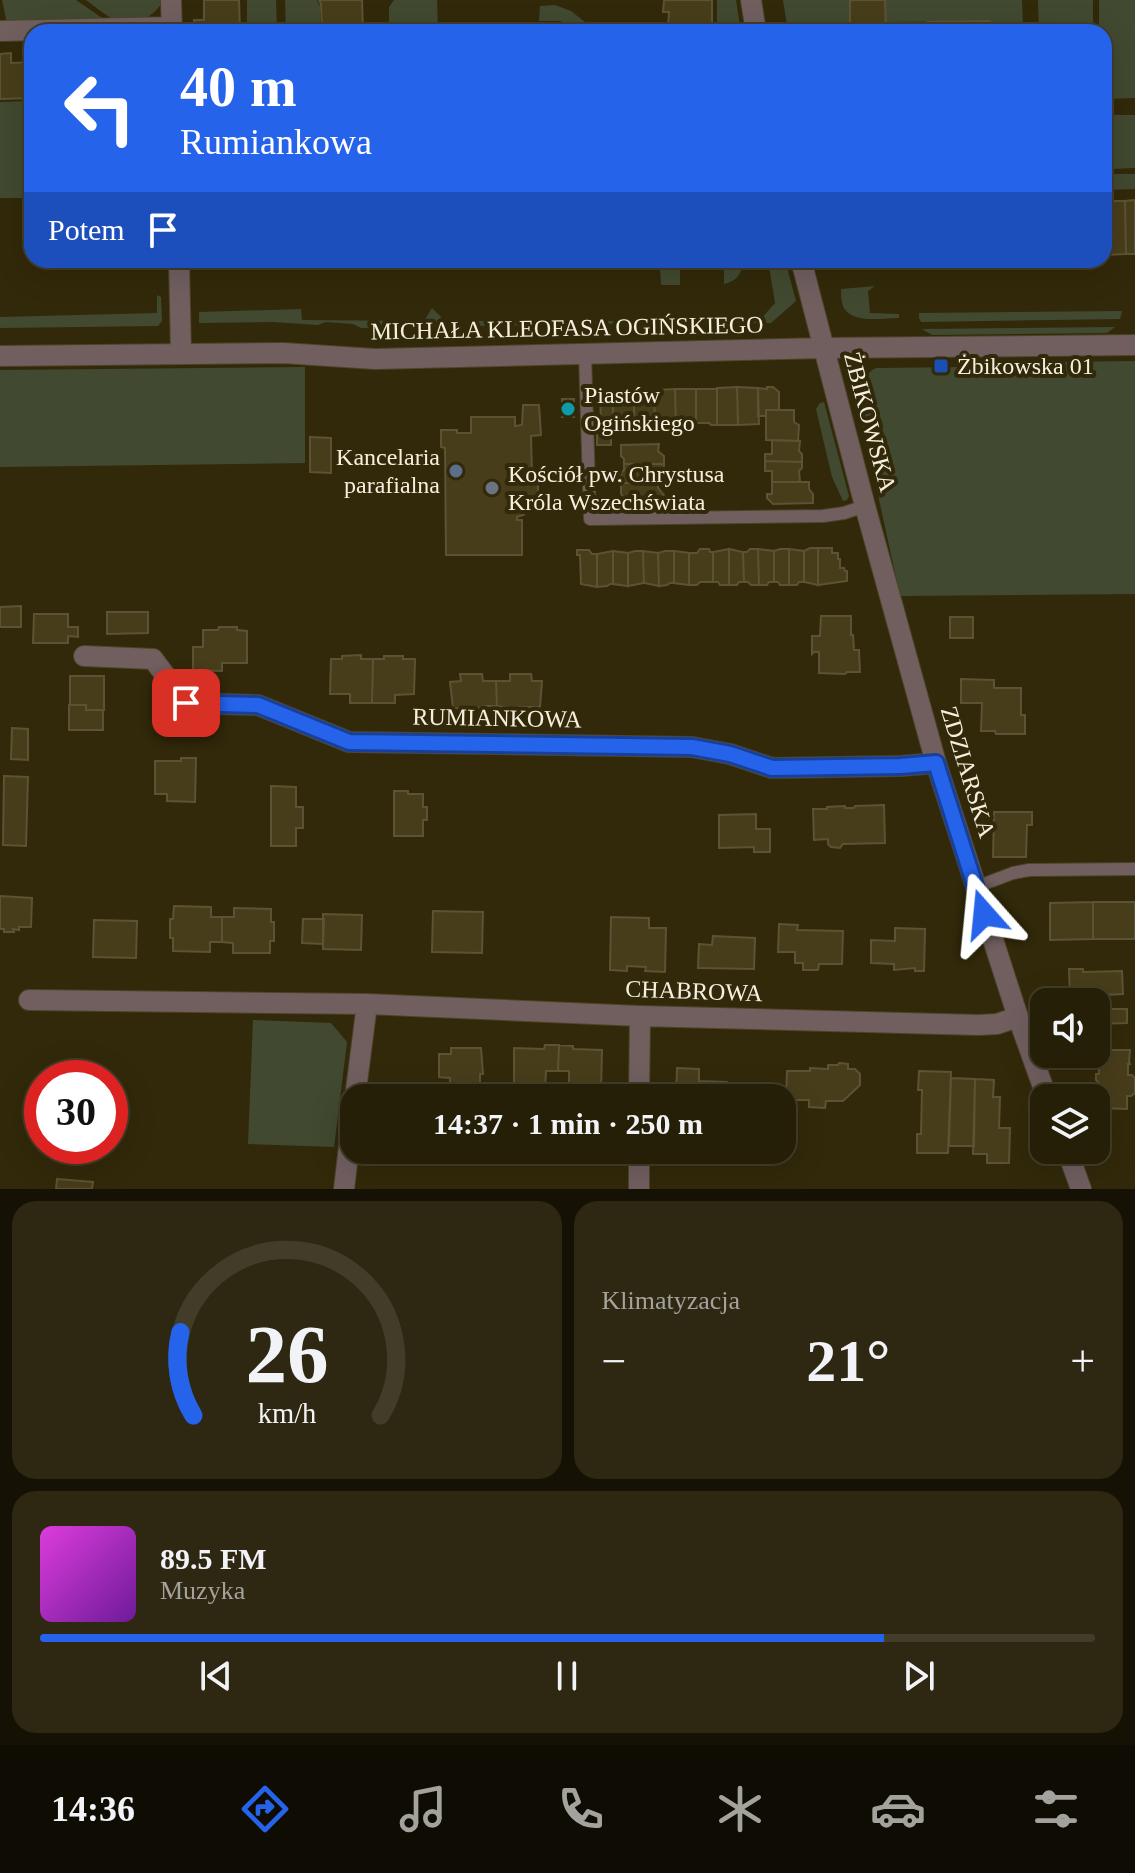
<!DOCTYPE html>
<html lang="pl">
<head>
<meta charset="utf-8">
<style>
	body { margin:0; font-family:"Times New Roman",serif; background:#2e2712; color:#f1f3f6; height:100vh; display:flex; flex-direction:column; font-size:30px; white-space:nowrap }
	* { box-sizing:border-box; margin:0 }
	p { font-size:26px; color:#a4a29c }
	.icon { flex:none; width:44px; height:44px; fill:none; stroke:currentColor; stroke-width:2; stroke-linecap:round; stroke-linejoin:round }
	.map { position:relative; height:1189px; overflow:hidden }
	.drawer { display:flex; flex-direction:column; gap:12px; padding:12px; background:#151104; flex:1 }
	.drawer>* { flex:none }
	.hud { position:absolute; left:24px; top:24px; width:1088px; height:244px; border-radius:24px; box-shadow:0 8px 32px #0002,0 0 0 2px #423d29; background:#2563eb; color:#fff; overflow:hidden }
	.tools { position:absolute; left:1030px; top:988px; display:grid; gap:16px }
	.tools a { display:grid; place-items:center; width:80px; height:80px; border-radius:16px; background:#261f08; box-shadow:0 8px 32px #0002,0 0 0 2px #423d29; font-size:40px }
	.speed { position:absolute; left:24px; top:1060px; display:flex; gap:16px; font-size:40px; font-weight:700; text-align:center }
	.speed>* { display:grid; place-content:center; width:104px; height:104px; border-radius:50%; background:#261f08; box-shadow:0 8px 32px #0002,0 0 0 2px #423d29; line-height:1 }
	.speed .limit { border:12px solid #d22; background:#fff; color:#111 }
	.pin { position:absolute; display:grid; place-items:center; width:68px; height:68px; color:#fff; margin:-34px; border-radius:16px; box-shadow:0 4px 12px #0006 }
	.me { position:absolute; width:88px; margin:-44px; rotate:342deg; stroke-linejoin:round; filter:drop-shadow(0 0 6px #0008) }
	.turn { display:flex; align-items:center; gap:28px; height:168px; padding:0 24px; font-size:36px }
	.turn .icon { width:104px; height:104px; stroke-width:2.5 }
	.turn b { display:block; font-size:56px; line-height:68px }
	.then { display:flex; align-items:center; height:76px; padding:0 24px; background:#0003; gap:16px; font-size:30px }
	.big { font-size:60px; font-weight:700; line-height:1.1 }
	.drawer .card { flex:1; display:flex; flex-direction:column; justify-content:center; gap:12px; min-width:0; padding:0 28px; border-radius:24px; background:#2e2712 }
	.drawer .dial { align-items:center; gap:0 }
	.dial svg { height:208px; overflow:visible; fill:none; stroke:#423d29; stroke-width:7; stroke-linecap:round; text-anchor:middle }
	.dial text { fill:#f1f3f6; stroke:none }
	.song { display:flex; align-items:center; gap:24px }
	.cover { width:96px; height:96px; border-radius:12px; background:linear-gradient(135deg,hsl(300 70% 55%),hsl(280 70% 35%)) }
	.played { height:8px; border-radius:4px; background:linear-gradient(90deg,#2563eb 80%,#423d29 80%) }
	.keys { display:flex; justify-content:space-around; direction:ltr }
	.heat { display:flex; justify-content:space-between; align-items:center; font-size:44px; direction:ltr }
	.drawer .tiles { flex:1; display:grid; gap:12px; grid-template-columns:1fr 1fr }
	.card:last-child { grid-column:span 2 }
	.trip { position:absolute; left:340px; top:1084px; width:456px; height:80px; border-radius:24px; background:#261f08; box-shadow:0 8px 32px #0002,0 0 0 2px #423d29; font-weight:700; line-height:80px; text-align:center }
	.tabs { display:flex; height:128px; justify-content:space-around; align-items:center; background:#0f0c03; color:#a4a29c }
	.tabs .icon { width:56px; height:56px }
	.tabs .active { color:#2563eb }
	.tabs b { font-size:36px; color:#f1f3f6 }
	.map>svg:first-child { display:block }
</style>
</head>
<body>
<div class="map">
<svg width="1135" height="1189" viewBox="0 0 1135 1189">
	<rect width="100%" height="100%" fill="#32290a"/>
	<path fill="#414a30" d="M2,0H76L108,22L7,24Z
		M86,0H164C154,16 140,26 120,21C111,20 94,6 86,0Z
		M247,0H276L277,32H247Z
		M285,0H317L320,6V32H286Z
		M394,0H437L438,32H389V7Z
		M717,0H736L741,32H700V27L717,26Z
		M783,0H849L850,32H818L817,27L804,28V32H788Z
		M886,0H1022L1023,24H990V21L886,22Z
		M1038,0H1093V32H1039Z
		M1099,0H1135V98L1104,99V32H1099Z
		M555,5L571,11L585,22V32H568V25H562L561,21H539L540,6Z
		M32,101V198H0V102Z
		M1104,105H1107L1108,174H1135V189L1104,190Z
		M1111,115H1135V168L1112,169Z
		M724,260H742C743,273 738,281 724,284V266L680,267V285H661L660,267L474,270V265L724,262Z
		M768,260H785L796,301L771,323H655L474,326V321H759L775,303Z
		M875,286L868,291L870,313L899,314V318C884,318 853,324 844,308C841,303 841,295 841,289Z
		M157,295L161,297L162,321L158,326L0,328V317L157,313Z
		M432,308L441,317L442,327L361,328L353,324L326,322L318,325L273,322L199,323V312L301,309L302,320L424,321Z
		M1122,311L1120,319L921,322L919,318V313Z
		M1115,327L1107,333L932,335L922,329Z
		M1135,361V594L900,596L855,389L872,370L876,368L968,367V363Z
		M305,367V463L0,467V370Z
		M824,402L849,496L847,500L843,501L832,477L816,409L820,403Z
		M253,1020L331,1023L347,1042L334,1147L248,1144Z"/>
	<path fill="#483d1a" stroke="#5c5334" stroke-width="2" d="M204,0H239L240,32H195L194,20H204Z
		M319,0H362L363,32H322L321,4Z
		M664,0H712V26H695V32H652L653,26L668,25L669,12H663Z
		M850,0H885L886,32H850Z
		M990,21V32H929L928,22Z
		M531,26H568V32H520H532Z
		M472,27H508V32H472Z
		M11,53V63L32,62V98L0,99V54Z
		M1135,200V254H1126L1125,201Z
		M1104,201H1125L1126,254L1104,255Z
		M737,387L738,425H717V388Z
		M737,387L758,388L759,424L738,425Z
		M767,387H773L779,392V410H766V416H758V388L767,389Z
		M675,389L676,426L655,424L654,390Z
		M675,389H696V423L676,426Z
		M696,389H717V425H711L709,423H696Z
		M634,390V428H630L626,425H613V391Z
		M634,390H654L655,424L634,428Z
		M600,391H613V425H611V445H597V429H601Z
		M562,399H574V417H562Z
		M523,405H539L541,435L531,436L532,476H538V499H533L530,509L523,515L517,517V520H522V555H446L445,448L441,447V430H457V433H471V417H515V426L522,425Z
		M766,410H794V422L799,425L798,441L766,440Z
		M310,437L331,438V473L310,472Z
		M772,440L800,441L799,451L802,454V462L765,461V454H772Z
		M659,444L658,451L664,456V464H624V459L621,456V445Z
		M765,461L802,462V468L799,471L800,482H772V471H765Z
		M624,464H664V473L658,479V483H621V473L624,470Z
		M772,482H809V489L813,494V503L773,504L767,498V494H772Z
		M621,483H658V488L664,495V503H625V499L621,494Z
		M810,548H818V585L804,582V551Z
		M818,548H832V553H838V559H840V568H844L845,571H847V581L818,585Z
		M700,549H709L710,552H713V582H700L697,585H689V553H697Z
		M729,549L743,552L744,582H739L737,585H729Z
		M729,549V585H720L718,582H713V552Z
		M750,549H758L759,585H751L748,582H744L743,552H747Z
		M758,549L774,551V582H769L767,585H759Z
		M780,549H789V585H780L778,582H774V551Z
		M789,549L804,551V582H799L797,585H789Z
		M577,550H589L592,554H597V587L581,584L580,555H577Z
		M613,551L628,553V586L613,584Z
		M613,551V584H610L607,586L597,587V554Z
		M635,551H643L644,583L628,586V553Z
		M643,551L658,553L659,586L644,583Z
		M665,551H674V583H670L667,585L659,586L658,553Z
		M674,551L689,553V585L674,583Z
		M21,606V627H0V607Z
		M107,612H148V633L107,634Z
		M34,614H68V627H78V637L68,636V643H33Z
		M821,616H851V635H853L854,650H859L860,672H847L845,674L819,673V652H814L812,654V636H820Z
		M950,617H973V638H950Z
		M219,627H237V630L247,631V663H222V671L193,670V647H203V630H218Z
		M361,655V659H373L372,703H350V694H330L331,659H342V656Z
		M384,656H403V659H415L414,694L395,695V703H372L373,659H384Z
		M460,674H482L483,681H496L497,706H485L475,709L453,708L450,682L461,681Z
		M510,674H531L532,681H542L540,707H520L519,709L497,706L496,681H510Z
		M70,676H104V710H86V705H70Z
		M961,679L994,680V688H1021V715H1025V734H996L995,731H981L982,703H961Z
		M69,705H86V710H103V730H69Z
		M12,728L28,729V760L11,759Z
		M181,758H196L195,802L167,801V794H155V761H181Z
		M4,776L28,777L26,846L3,845Z
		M271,786L296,787V807H303V828H296V846H271Z
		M394,791H408V794H423V807H427V820H423V836H394Z
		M884,805L885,843L843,844L840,848L831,847L828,844V839L814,840L813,809H827V807L845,806V808H854L855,806Z
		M994,812H1032V825H1027L1026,857H993Z
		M756,814V829H770V852H754V847L719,848V815Z
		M0,896L32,898L31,927H19V930L13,929L14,932H4V929H0Z
		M1093,902H1135V939H1093Z
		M1093,902V939L1050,940V903Z
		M174,906L211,907V917H222V942H210V952L173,951V938H170V919H173Z
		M234,908L271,909V922H274V941H270V953H233V943L222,942V917H234Z
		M433,911L483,912L482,953L432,952Z
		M323,914L362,915L361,950L323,949Z
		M611,917L649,918V928H666L665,972L645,971L646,967L627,966V971L610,970Z
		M303,919H324L323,944L302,943Z
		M94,920L137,921L136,958L93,957Z
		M779,924L798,925L797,930L843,931L842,964H819L818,970H803V963H795V952H778Z
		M895,928L925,929L924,971H915V968L894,970V964L871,963V940L895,941Z
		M713,936L755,938L754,969L698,968L699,944L712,945Z
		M1069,969H1083V972L1122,971L1123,994L1070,997Z
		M1109,995V1009H1127V1023L1096,1024V1002H1090V996Z
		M545,1045H559L558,1071H546L545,1088L514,1087V1048L544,1049Z
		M559,1045L573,1046V1049L602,1050L601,1091L569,1090V1071H558Z
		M451,1048H481L483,1074H480V1085H477L474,1089H468L464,1085H450V1078L439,1077V1054H451Z
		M1098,1050H1130L1129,1062L1130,1064H1128V1075H1132L1135,1078V1093L1131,1096H1127V1109L1098,1108V1096L1095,1095V1089L1099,1087V1083L1096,1080V1074H1099Z
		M839,1063L848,1064V1069H855L860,1074V1085L843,1101H826L825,1108L809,1107V1100H786L787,1071H810V1068L828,1069V1065H838Z
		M677,1068L699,1069V1081L727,1082L726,1098H676Z
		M919,1071L951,1072L948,1153H917V1134H921L922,1090H918Z
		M951,1078L975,1079L974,1146H949Z
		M975,1079L994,1080L993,1097H1000L999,1128H1010L1009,1163H987V1154H973Z
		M57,1179L93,1182L92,1189H56Z"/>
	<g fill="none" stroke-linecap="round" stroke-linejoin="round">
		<g stroke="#4d4528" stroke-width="14">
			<path id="lane" d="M585,354L590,519L823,516L844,513L865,506
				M976,887L1013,873L1029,870L1135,869"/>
		</g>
		<g stroke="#4d4528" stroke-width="22">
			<path id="street" d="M171,0L172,32
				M751,0L756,32
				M0,31L172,27
				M179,260L181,354
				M801,260L865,506L936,763L1018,1017L1047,1098
				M0,356L283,353L375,359L824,348L1135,345
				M84,656L153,659L186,703L258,705L349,742L692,747L730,754L772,768L901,766L936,763
				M29,1000L367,1004L640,1016L979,1025L997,1024L1018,1017
				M355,1098L367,1004
				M639,1098L640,1016
				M1067,1150L1081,1189
				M344,1189L354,1104
				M639,1189V1150"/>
		</g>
		<use href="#lane" stroke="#715f60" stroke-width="12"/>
		<use href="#street" stroke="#715f60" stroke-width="20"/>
	</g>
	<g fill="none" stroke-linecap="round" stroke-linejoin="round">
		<g stroke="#184099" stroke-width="20">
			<path id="route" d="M186,703L258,705L349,742L692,747L730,754L772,768L901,766L936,763L984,914"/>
		</g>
		<use href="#route" stroke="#2563eb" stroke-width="14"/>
	</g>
	<rect fill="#1a4fb4" stroke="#32290a" stroke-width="3" x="933" y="358" width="16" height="16" rx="4"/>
	<circle fill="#0f9aa8" stroke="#32290a" stroke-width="3" cx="568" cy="409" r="8"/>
	<circle fill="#5c6f8a" stroke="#32290a" stroke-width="3" cx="456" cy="471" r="8"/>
	<circle fill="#6b7280" stroke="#32290a" stroke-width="3" cx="492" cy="488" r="8"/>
	<g text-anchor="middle" stroke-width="8" stroke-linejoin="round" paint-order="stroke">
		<g font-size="24" fill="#f5efdd" stroke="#32290a">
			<text transform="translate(567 328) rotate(-1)" y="8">MICHAŁA KLEOFASA OGIŃSKIEGO</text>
			<text transform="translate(870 422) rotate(75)" y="8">ŻBIKOWSKA</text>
			<text transform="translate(497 718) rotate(1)" y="8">RUMIANKOWA</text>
			<text transform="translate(968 772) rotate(73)" y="8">ZDZIARSKA</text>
			<text transform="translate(694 991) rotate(2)" y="8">CHABROWA</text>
		</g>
		<g font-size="24" fill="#f5efdd" stroke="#32290a" text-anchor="start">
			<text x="957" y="374">Żbikowska 01</text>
			<text x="584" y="403">Piastów<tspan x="584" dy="28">Ogińskiego</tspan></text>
			<text x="440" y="465" text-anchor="end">Kancelaria<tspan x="440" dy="28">parafialna</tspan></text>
			<text x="508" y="482">Kościół pw. Chrystusa<tspan x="508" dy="28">Króla Wszechświata</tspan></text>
		</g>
	</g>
</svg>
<div class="tools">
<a><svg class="icon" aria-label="sound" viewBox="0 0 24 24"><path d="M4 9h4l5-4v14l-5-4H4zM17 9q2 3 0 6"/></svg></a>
<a><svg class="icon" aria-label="layers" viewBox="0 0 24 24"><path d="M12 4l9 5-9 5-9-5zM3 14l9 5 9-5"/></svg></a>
</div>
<div class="speed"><div class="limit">30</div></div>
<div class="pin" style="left:186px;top:703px;background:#d93025"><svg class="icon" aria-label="arrive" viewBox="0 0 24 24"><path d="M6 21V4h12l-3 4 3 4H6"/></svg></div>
<svg class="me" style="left:984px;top:914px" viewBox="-20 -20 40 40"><path d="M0-17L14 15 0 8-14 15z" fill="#2563eb" stroke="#fff" stroke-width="4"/></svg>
<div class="trip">14:37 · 1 min · 250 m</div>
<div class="hud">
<div class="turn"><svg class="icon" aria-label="left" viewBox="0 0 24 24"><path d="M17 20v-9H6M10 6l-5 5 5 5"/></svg><div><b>40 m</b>Rumiankowa</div></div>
<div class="then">Potem<svg class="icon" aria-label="arrive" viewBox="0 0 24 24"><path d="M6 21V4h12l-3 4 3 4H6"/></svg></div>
</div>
</div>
<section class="drawer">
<div class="tiles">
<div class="card dial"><svg viewBox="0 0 100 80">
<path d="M14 69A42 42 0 1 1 86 69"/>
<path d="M14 69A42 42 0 0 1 9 37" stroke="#2563eb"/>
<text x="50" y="56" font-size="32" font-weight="700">26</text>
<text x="50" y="72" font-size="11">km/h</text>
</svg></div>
<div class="card"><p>Klimatyzacja</p>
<div class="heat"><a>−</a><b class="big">21°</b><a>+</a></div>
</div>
<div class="card">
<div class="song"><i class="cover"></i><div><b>89.5 FM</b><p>Muzyka</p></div></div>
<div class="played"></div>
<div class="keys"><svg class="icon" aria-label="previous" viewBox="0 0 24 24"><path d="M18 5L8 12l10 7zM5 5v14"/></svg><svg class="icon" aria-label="pause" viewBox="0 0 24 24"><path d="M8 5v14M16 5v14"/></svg><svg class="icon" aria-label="next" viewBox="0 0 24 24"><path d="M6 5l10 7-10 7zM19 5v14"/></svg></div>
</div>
</div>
</section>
<nav class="tabs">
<b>14:36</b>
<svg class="icon active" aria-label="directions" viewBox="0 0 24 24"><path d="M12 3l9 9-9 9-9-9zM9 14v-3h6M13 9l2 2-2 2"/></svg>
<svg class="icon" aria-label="music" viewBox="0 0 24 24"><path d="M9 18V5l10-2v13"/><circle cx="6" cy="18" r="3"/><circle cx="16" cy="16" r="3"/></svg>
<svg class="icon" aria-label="phone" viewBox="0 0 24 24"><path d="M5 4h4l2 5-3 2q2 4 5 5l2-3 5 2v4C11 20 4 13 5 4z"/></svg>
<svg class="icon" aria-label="climate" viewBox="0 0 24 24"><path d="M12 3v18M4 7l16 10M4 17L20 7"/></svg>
<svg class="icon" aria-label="car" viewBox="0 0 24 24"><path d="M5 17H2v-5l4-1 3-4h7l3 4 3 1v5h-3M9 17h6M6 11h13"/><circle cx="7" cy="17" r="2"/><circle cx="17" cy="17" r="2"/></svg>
<svg class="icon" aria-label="filters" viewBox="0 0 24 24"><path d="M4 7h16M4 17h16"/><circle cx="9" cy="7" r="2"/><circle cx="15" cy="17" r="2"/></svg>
</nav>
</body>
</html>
